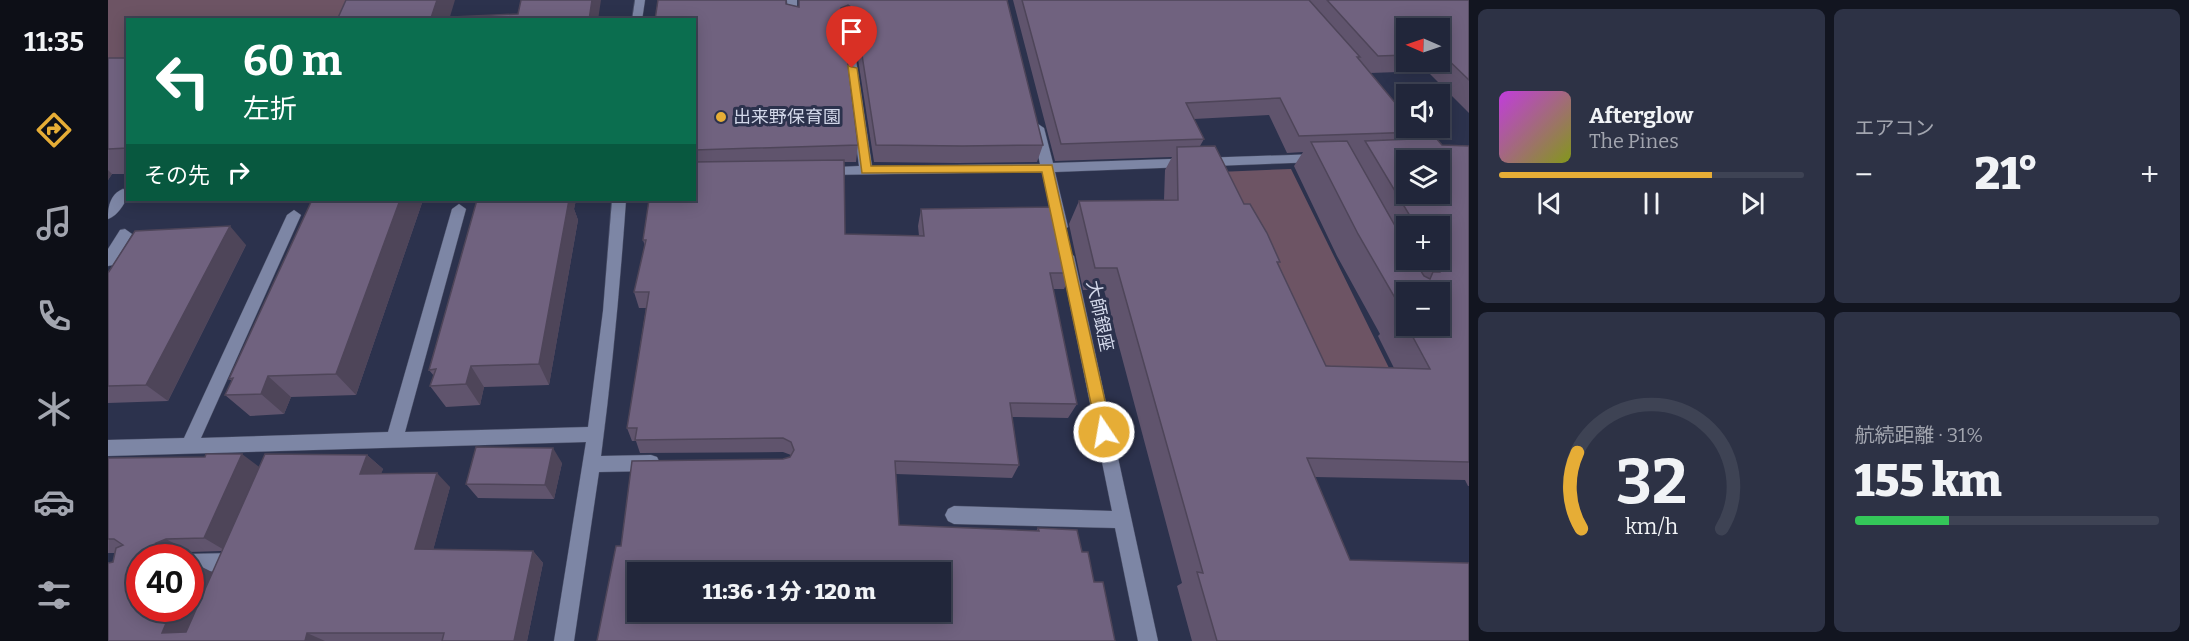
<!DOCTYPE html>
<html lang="ja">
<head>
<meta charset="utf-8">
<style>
	body { margin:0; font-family:Bitter,"Noto Sans JP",serif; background:#2d3245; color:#f1f3f6; height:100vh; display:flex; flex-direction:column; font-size:22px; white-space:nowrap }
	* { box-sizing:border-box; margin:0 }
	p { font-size:20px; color:#a2a5af }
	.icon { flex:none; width:33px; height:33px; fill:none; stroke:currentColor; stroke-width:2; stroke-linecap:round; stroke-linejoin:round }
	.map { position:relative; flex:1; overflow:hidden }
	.details { display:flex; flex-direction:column; gap:9px; padding:9px; background:#121520; width:720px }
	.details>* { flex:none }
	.top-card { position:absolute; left:18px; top:18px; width:570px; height:183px; border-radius:0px; box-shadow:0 3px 15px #0003,0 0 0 2px #3e4354; background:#0b6e4f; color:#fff; overflow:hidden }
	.needle { width:39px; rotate:272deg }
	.buttons { position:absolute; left:1288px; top:18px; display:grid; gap:12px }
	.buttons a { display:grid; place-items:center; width:54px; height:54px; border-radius:0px; background:#21263a; box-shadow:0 3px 15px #0003,0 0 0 2px #3e4354; font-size:30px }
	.speed { position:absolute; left:18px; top:544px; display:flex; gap:12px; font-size:30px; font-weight:700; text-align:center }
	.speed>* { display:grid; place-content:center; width:78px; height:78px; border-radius:50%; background:#21263a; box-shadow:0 3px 15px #0003,0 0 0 2px #3e4354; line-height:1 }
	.speed .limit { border:9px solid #d22; background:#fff; color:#111 }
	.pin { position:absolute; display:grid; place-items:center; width:51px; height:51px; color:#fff; margin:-62px -26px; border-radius:50% 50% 50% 0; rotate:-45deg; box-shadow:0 0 6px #0007 }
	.pin .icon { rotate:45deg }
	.me { position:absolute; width:66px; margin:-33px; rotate:348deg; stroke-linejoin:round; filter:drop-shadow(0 0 4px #0008) }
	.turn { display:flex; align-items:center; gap:21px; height:126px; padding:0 18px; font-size:27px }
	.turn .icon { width:78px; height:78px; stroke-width:2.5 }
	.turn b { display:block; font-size:42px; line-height:51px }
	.then { display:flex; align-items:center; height:57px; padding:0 18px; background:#0003; gap:12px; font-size:22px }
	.big { font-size:45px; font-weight:800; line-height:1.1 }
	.details .widget { flex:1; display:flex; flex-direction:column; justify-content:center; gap:9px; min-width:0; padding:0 21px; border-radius:9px; background:#2d3245 }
	.details .dial { align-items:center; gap:0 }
	.dial svg { height:156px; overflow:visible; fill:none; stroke:#3e4354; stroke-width:7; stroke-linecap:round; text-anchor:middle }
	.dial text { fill:#f1f3f6; stroke:none }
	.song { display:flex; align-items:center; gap:18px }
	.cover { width:72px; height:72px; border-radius:9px; background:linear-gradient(135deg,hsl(290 70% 55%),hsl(70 70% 35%)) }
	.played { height:6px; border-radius:3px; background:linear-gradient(90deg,#e6ad36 70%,#3e4354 70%) }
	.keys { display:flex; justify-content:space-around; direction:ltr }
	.heat { display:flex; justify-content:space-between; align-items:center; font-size:33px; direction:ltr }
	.charge { height:9px; border-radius:4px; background:linear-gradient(90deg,#34c759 31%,#3e4354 0) }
	.details .tiles { flex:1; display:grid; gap:9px; grid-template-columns:repeat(2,1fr) }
	.trip { position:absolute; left:519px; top:562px; width:324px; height:60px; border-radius:0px; background:#21263a; box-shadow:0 3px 15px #0003,0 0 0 2px #3e4354; font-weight:800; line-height:60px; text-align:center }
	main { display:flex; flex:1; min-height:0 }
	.tabs { display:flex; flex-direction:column; width:108px; justify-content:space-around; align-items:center; background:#0d0f17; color:#a2a5af }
	.tabs .icon { width:42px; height:42px }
	.tabs .on { color:#e6ad36 }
	.tabs b { font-size:27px; color:#f1f3f6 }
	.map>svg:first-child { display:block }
</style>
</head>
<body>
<main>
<nav class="tabs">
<b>11:35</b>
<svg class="icon on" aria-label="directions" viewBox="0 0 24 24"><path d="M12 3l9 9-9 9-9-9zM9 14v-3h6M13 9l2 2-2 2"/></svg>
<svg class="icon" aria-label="music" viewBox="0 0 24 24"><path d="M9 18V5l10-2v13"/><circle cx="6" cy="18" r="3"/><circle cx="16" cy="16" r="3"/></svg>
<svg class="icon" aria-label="phone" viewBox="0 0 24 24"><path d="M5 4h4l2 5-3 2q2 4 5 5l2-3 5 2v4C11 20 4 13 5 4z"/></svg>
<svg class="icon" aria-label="climate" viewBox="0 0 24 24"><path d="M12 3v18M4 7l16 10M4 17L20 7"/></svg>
<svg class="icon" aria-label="car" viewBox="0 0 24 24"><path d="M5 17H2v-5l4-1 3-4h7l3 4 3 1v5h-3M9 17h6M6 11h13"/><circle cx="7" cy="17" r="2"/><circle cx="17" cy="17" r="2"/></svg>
<svg class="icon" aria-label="filters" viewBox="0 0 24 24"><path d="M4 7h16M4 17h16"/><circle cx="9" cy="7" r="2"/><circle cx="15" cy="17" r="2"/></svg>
</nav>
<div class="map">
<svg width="1361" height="641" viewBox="0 0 1361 641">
	<rect width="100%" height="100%" fill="#2c324d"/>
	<path fill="#6d5464" d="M0,0H239L230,19L20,20L19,82L0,83Z
		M1183,169L1282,370L1194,364L1110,172Z"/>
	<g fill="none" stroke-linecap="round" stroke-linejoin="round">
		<g stroke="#494e66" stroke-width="1">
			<path id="minor" d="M527,0H537L534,20H524Z
				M679,0H689V22L680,20Z
				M738,24L743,27L764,166L932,164L924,128L930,124L936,128L945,163L1211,154L1217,158L1211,162L947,172L960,227L953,232L946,227L934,172L716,175L711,174L710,171L711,168L751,166L733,27Z
				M15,189L20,191C20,200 10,216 0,219C0,207 2,194 15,189Z
				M504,200H518C512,286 504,372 493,456L543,455L549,457L552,463L549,469L543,471L491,472L466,641H446L478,442L0,456V440L76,438L179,215L186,210L193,215L93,438L280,432L344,209L351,204L358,209L297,432L480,427L495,311Z
				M17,229L24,234L5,265L0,266V249L12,230Z
				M959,251L966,256L1050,641H1030L1007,528L846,524L840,521L837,515L840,509L846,506L1004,511L952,256Z
				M123,553L130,555L132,562L130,569L123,571L82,572V558H75L82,554Z"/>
		</g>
		<use href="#minor" fill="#7d86a5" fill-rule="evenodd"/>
	</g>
	<path fill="#60546d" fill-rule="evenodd" d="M899,0L935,145L929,162L850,163L766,162L745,27L739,22L735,24L750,145L748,162H736L737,234L811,236L810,226L813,209L964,273L956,289H945L969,404L960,418L904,417L911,465L904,478L788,474L791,525L928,531L930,528L969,530L513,546L675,459L682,457L683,455L675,452L532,453L528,441H524L519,428L538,308H531L526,292L537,246L535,240L586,200V20L678,4L691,7Z
		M905,0H1361V113L1319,71L1262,73L1311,132L1305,139L1334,145L1361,146V486H1360L1357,480L1207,477L1242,560L1361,641H1084L1069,586L1074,583L996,290H975L961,224L971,201L1056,200L1057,170L1064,157L947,161ZM1299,28H1332V62H1299ZM1161,115L1179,153L1195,152L1186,166L1229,256L1272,334L1270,336L1286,368L1218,366L1170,264L1172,262L1136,204L1092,146L1096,139L1086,119ZM1299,226H1332V260H1299Z
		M0,58H20V174H4L0,180Z
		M204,200H315L248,395L183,397L176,414L142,416L117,395L124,381L121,379Z
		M369,200H468L466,209L470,220L441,385L376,387L372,405L338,407L322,386L326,376L321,370Z
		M138,245L60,401L0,403V273Z
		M259,455L275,469L273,473L342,487L325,550L425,551L435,563L419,641H0L5,562L7,553H0V458L151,467ZM114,551L104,573L84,562L32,558L73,555L82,552Z
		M454,463L446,499L370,498L358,484Z"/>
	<path fill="#4e4559" d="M329,0H347L341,20L323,18Z
		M484,0H493L490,20H481Z
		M740,5L739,22L732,25L733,8Z
		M0,170L4,174L0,180Z
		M292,200H315L248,395L228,374Z
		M459,200H468L466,209L470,220L441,385L431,364Z
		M122,226L138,245L60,401L38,385Z
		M363,366L376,387L372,405L358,384Z
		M160,376L183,397L176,414L153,394Z
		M445,448L454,463L446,499L437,485Z
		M134,454L154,469L118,551L96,538Z
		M259,455L275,469L268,488L252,474Z
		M329,473L342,487L322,562L307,549Z
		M58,539L82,552L73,555L77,558H56L48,543Z
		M425,551L435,563L419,641H406Z
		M84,562L108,574L80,641L54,633L64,609H82V566Z
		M199,633L217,641H197Z"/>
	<path fill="#70627f" stroke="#4e4559" stroke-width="1.5" fill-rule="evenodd" d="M238,0H329L323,18L410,14L413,0H484L481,20H229Z
		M550,0H678V4L691,7V0H899L935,145L854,146L768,145L747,10L740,5L733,8L750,145L586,150V20H547Z
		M914,0H1201L1252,57H1249L1299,117V128H1308L1311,132L1191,136L1172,98L1078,103L1096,139L953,144Z
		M1219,0H1361V80L1333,53H1332V28H1299V55L1270,56Z
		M0,58H20V148L0,149Z
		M1328,138L1334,145L1361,146V462L1199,458L1242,560L1361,563V641H1109L1089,572L1095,573L1009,268H987L971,201L1070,200L1069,147L1107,146L1136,204H1142L1159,233L1172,262H1169L1218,366L1322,369L1299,326H1332V292H1299V325L1294,315H1297L1250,234L1203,142L1239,141L1299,247V260H1306L1316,276L1322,279L1325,272H1332V269L1327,260H1332V226H1308L1257,141ZM1299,160H1332V194H1299Z
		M736,160L737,234L816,236L813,209L949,207L964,273H942L969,404L902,403L911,465L787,461L791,525L931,531L930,528L969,530L974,552H980L986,582H995L1007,641H489L508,546H513L524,461L675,459L682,457L686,450L683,442L675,438L527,440L529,428H519L541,292H526L538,240H535L541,200H586V162ZM530,573H832V612H530Z
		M204,200H292L228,374L160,376L153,394L117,395L125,378L121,379Z
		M369,200H461L431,364L363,366L358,384L322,386L328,369L321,370Z
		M122,226L38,385L0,386V273L27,231Z
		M368,447L445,448L437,485L358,484Z
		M98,454H134L96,538L58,539L48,543L55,547L56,558H32V609H64L54,633L78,632L157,454L259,455L252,474L329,473L307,549L425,551L406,641H334L336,633H199L197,641H0V563L5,562L8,548L15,545L6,539H0V458L97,457Z"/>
	<path fill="#e6ad36" stroke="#967023" stroke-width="1.5" d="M740,66L749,68L763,166L944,165L1004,432L1002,437H991L989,432L934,172L754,173Z"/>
	<circle fill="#e6ad36" stroke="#2c324d" stroke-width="2" cx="613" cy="117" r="6"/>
	<g text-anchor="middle" stroke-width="6" stroke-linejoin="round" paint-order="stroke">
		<g font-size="18" fill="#d3d8ea" stroke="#2c324d" text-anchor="start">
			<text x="625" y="123">出来野保育園</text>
		</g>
		<g font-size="18" fill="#d3d8ea" stroke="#2c324d">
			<text transform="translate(992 316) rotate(78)" y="6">大師銀座</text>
		</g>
	</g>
</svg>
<div class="buttons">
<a><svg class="needle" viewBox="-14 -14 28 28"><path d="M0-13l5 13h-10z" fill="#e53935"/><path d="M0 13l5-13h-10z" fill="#a2a5af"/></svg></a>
<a><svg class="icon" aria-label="sound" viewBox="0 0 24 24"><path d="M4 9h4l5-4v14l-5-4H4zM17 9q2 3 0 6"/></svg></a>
<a><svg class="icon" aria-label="layers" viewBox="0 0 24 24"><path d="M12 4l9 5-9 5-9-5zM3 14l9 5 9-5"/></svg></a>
<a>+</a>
<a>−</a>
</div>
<div class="speed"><div class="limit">40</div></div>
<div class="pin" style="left:744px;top:68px;background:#d93025"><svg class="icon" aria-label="arrive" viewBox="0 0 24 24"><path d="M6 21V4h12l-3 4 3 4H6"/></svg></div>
<svg class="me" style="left:996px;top:432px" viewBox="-20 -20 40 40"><circle r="17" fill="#e6ad36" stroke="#fff" stroke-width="3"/><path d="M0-11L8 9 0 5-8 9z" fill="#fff"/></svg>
<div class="trip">11:36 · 1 分 · 120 m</div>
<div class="top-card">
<div class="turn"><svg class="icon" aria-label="left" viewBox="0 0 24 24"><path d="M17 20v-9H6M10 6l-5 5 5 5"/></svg><div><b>60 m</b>左折</div></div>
<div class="then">その先<svg class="icon" aria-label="right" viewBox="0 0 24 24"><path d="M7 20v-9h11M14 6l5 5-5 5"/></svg></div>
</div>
</div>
<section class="details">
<div class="tiles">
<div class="widget">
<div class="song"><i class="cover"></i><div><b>Afterglow</b><p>The Pines</p></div></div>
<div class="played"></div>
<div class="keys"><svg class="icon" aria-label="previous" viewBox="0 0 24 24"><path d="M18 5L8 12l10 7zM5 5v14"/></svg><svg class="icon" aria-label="pause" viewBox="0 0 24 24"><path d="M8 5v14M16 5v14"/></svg><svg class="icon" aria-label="next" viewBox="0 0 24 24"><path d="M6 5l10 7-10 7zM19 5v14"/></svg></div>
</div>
<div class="widget"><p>エアコン</p>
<div class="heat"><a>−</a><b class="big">21°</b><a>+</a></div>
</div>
<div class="widget dial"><svg viewBox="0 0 100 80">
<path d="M14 69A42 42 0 1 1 86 69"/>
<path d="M14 69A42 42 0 0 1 12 30" stroke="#e6ad36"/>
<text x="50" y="56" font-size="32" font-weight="700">32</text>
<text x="50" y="72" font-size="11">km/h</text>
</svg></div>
<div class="widget"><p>航続距離 · 31%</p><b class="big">155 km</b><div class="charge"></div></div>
</div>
</section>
</main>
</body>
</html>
